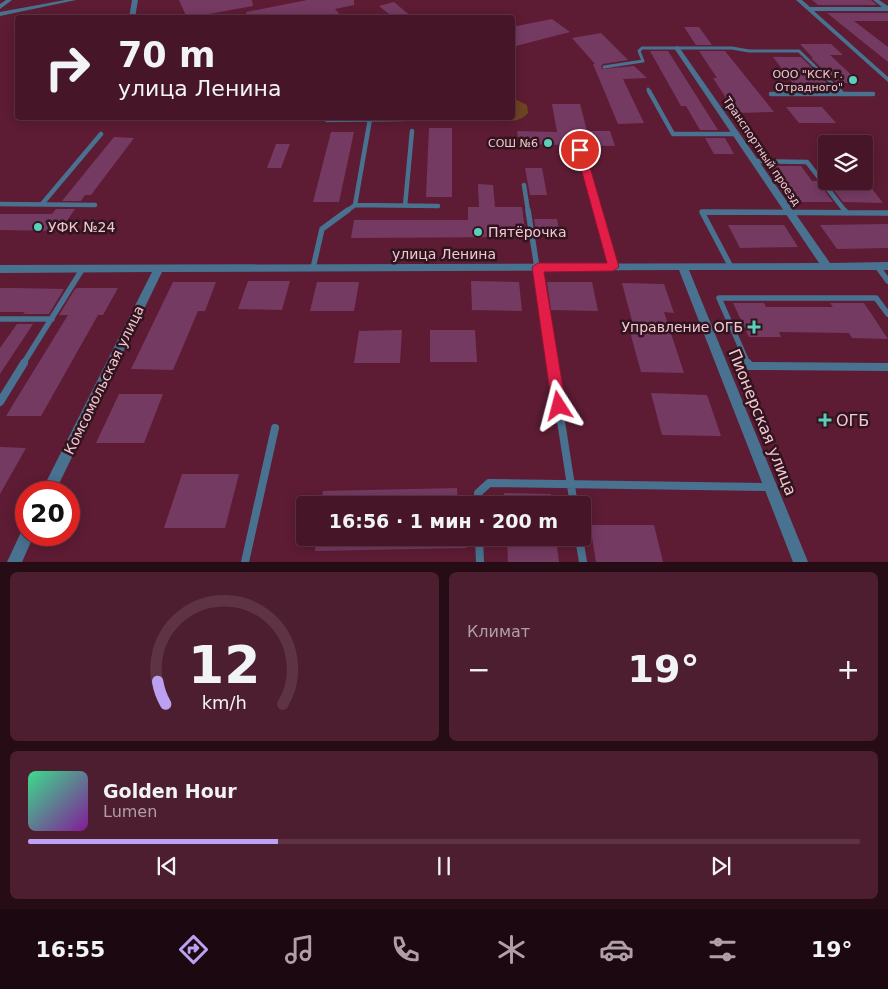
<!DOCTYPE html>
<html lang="ru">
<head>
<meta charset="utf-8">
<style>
	body { margin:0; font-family:"DejaVu Sans",sans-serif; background:#4d1e2f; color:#f1f3f6; height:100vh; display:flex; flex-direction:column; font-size:19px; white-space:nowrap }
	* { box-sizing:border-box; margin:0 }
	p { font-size:16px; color:#b09fa7 }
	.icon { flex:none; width:28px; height:28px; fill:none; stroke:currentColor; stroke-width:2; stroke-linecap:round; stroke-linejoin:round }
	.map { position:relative; height:562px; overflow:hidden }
	.side { display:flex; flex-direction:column; gap:10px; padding:10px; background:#260c15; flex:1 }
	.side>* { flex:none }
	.top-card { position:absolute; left:15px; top:15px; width:500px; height:105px; border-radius:5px; box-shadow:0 2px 12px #0003,0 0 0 1px #5e3444; background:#461527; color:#f1f3f6; overflow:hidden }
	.buttons { position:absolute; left:818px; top:135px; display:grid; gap:10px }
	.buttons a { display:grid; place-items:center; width:55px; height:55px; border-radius:5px; background:#461527; box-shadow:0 2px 12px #0003,0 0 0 1px #5e3444; font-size:25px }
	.speed { position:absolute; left:15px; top:481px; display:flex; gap:10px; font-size:25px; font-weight:700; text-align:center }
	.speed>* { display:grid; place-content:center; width:65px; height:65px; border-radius:50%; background:#461527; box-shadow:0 2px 12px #0003,0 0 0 1px #5e3444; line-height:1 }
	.speed .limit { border:8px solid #d22; background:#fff; color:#111 }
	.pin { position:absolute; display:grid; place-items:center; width:42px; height:42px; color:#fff; margin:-21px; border:2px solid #fff; border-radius:50%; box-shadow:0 1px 5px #0007 }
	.me { position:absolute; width:55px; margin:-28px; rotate:351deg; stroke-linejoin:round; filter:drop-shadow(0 0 4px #0008) }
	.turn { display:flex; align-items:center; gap:18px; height:105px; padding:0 20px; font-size:22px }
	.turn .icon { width:65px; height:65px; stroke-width:2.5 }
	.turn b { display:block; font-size:35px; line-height:42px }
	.big { font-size:38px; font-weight:800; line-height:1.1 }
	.side .card { flex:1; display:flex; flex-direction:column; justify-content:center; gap:8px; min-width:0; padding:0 18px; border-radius:8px; background:#4d1e2f }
	.side .dial { align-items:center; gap:0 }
	.dial svg { height:130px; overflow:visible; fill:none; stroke:#5e3444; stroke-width:7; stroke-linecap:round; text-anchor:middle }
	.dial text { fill:#f1f3f6; stroke:none }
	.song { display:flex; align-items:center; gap:15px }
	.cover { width:60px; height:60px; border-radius:8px; background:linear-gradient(135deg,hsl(150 70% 55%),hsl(290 70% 35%)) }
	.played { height:5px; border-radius:2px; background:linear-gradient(90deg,#bca0f2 30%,#5e3444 30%) }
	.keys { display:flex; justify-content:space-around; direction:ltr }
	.heat { display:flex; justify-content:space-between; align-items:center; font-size:28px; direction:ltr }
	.side .tiles { flex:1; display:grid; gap:10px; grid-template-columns:1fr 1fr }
	.card:last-child { grid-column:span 2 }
	.trip { position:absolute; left:296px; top:496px; width:295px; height:50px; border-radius:5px; background:#461527; box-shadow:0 2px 12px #0003,0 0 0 1px #5e3444; font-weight:800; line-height:50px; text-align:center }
	.menu { display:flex; height:80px; justify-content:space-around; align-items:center; background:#1c0810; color:#b09fa7 }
	.menu .icon { width:35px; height:35px }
	.menu .current { color:#bca0f2 }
	.menu b { font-size:22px; color:#f1f3f6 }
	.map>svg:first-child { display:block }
</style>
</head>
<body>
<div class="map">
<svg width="888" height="562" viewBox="0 0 888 562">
	<rect width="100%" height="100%" fill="#5d1c34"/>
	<path fill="#6d4521" d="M513,98L527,105L528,113C520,123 505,122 494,118H512Z"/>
	<path fill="#753a62" d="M179,0H252L253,6L187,18Z
		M307,0H354V5L335,9L343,18H247L246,12Z
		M812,0H871L877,5H818Z
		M394,2L413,18H394L379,6Z
		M827,13H888V21H854L888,47V62Z
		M552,19L570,32L512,47V27Z
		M684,27H699L712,45H696Z
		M601,33L628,60L603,64L601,66L602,69L634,66L647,78L623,79L644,123L618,124L593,64H595L572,38Z
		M800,44H831L843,55H830L860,83H837L811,58H813Z
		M650,51H668L718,130H700L686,106H681Z
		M699,51H725L774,112L740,113L728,98H726L713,78H717Z
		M773,57H801L827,83H823L825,86H795Z
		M552,104H580L587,131H610L615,146L519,144L517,131L557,132Z
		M786,107H822L836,123H799Z
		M429,128H452V197H426Z
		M331,132H354L339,202H313Z
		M114,137L134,138L91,195H85L81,201H62Z
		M705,138H725L734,154H714Z
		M276,144H290L281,168H267Z
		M770,166H801L812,181H817L833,202H795Z
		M525,168H542L547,195H530Z
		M827,181H866L883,203L843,202Z
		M478,184L493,185L495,207H522L526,237L351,238L354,220H468V207H479Z
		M56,209H75L60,231L0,230V214H52Z
		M534,219H557L560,236H537Z
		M888,224V248L837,249L820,225Z
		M728,225H784L798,247L740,248Z
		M248,281H290L282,310L238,309Z
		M471,281L519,282L522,311L472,310Z
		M173,282H216L205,311H198L173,370L131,369Z
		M317,282H359L354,311H310Z
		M547,282H592L598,311L551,310Z
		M622,283L664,284L674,313L664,312L684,373L641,372L630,332H635Z
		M0,288H15L64,289L49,314H23L25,312H0Z
		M78,288H118L103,315H98L41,416H6L68,315H59L75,289Z
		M733,303H764L766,307H833L830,303H864L888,339L852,338L849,333L779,332L781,337H749Z
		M17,324H33L0,374V348Z
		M402,330L400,363H354L359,331Z
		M430,330H475L477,362H430Z
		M651,393L707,395L721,436L662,435Z
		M119,394H163L144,443H96Z
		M0,447L26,448L0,494Z
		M182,474H239L225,528H164Z
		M457,488L458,505H321L323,491Z
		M504,493L551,494L552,505H505Z
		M590,525H654L663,562H596Z
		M317,538H466V548L315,551Z
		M507,538H556L559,562H508Z"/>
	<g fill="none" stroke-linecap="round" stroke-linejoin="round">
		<path stroke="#497290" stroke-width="3" d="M604,67L643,61L639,51L642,48H732L749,51H799L841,92
			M648,89L650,92"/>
		<path stroke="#497290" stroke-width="4.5" d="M649,91L673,134H736
			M840,91L843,94
			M771,94H873
			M370,119L355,205L438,206
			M327,120L405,119
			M580,150L597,211
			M755,161L807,162L845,211
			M524,185L528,211
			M0,204L95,205
			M42,204L101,134
			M405,206L412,131
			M347,211L355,205"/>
		<path stroke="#497290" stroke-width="5.5" d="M528,210L552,364
			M597,210L613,267
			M844,210L847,213
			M877,266L888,281
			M731,267L702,212L888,213
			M313,268L322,229L348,210
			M0,319H52
			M23,364L83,268
			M748,364L719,298H876L888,314"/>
		<path stroke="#497290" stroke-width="8" d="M552,363L574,505
			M748,363L749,366L888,367
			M0,402L24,363
			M478,505V493L489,483L769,487
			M479,538L480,562
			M579,538L583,562
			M245,562L275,428"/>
		<path fill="#497290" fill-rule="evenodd" d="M6,0H12L0,9V4Z
			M65,0H76L0,16V12Z
			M132,0H138L135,18H129Z
			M796,0H802L810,7H882L873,0H879L888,6V11H814L888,77V82Z
			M677,46L679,47L830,263L888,262V270H689L808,562H793L679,270L162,272L55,492H41L152,272L0,273V265L819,263L674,48Z
			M26,528V535H34L22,562H7L22,530Z"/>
	</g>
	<path fill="#e11d48" stroke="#92132f" d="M580,148L585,150L619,267L613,271L544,272L566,406L564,410L559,412L554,410L552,406L532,267L538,263H607L576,150Z"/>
	<g fill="#5bcebc" stroke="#31141d" stroke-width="2">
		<circle cx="853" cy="80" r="5"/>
		<circle cx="548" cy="143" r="5"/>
		<circle cx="38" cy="227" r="5"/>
		<circle cx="478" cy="232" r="5"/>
		<path d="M751.5 319.5h5v5h5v5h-5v5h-5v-5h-5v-5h5z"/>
		<path d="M822.5 412.5h5v5h5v5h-5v5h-5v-5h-5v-5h5z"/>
	</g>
	<g text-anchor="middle" stroke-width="5" stroke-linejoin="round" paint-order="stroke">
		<g font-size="11" fill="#f1c8d2" stroke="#31141d" text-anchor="end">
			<text x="843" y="78">ООО "КСК г.<tspan x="843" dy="13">Отрадного"</tspan></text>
			<text x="538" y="147">СОШ №6</text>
		</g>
		<g font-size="11" fill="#f1c8d2" stroke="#31141d">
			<text transform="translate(762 151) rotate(56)" y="4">Транспортный проезд</text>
		</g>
		<g font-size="14" fill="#f1c8d2" stroke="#31141d" text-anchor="start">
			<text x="48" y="232">УФК №24</text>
			<text x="488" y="237">Пятёрочка</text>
			<text x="743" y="332" text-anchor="end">Управление ОГБ</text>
		</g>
		<g font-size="14" fill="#f1c8d2" stroke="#31141d">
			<text x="444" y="259">улица Ленина</text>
			<text transform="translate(104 380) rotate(-64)" y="5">Комсомольская улица</text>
		</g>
		<g font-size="16" fill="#f1c8d2" stroke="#31141d" text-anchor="start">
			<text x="836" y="426">ОГБ</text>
		</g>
		<g font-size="16" fill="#f1c8d2" stroke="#31141d">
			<text transform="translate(763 422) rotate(68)" y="6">Пионерская улица</text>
		</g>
	</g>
</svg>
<div class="buttons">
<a><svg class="icon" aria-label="layers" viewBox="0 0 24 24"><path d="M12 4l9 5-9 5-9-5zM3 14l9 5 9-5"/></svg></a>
</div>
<div class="speed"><div class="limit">20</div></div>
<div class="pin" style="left:580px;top:150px;background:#d93025"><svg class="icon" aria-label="arrive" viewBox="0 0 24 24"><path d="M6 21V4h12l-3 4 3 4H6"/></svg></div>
<svg class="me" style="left:559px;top:406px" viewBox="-20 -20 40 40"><path d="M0-17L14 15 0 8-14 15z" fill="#e11d48" stroke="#fff" stroke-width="4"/></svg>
<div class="trip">16:56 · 1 мин · 200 m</div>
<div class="top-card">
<div class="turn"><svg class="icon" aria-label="right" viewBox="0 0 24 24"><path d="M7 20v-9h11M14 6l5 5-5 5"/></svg><div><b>70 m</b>улица Ленина</div></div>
</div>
</div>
<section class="side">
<div class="tiles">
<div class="card dial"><svg viewBox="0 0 100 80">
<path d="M14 69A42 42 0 1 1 86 69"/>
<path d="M14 69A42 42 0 0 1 9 55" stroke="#bca0f2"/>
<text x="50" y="56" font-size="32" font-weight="700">12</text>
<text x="50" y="72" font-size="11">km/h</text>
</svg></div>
<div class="card"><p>Климат</p>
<div class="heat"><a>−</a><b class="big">19°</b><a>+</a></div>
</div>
<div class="card">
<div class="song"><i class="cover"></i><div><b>Golden Hour</b><p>Lumen</p></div></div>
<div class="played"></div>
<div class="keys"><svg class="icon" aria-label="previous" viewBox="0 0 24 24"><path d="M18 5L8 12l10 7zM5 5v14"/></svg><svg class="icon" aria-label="pause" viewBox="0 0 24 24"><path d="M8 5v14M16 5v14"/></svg><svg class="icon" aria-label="next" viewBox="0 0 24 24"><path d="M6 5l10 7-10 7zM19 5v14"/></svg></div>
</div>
</div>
</section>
<nav class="menu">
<b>16:55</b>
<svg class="icon current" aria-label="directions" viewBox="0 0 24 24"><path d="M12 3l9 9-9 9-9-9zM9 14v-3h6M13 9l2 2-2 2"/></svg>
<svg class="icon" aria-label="music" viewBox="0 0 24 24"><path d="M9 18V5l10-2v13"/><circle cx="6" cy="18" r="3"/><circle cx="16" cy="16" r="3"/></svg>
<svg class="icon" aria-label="phone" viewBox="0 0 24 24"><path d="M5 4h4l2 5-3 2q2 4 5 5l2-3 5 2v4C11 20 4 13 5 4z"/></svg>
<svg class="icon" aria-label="climate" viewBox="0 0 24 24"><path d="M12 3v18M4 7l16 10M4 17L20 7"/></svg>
<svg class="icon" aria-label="car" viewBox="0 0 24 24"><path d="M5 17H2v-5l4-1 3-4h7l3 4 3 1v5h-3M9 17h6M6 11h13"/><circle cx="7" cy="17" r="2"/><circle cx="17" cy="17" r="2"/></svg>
<svg class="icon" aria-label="filters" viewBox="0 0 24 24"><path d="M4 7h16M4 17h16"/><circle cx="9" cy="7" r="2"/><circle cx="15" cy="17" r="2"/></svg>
<b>19°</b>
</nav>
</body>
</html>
